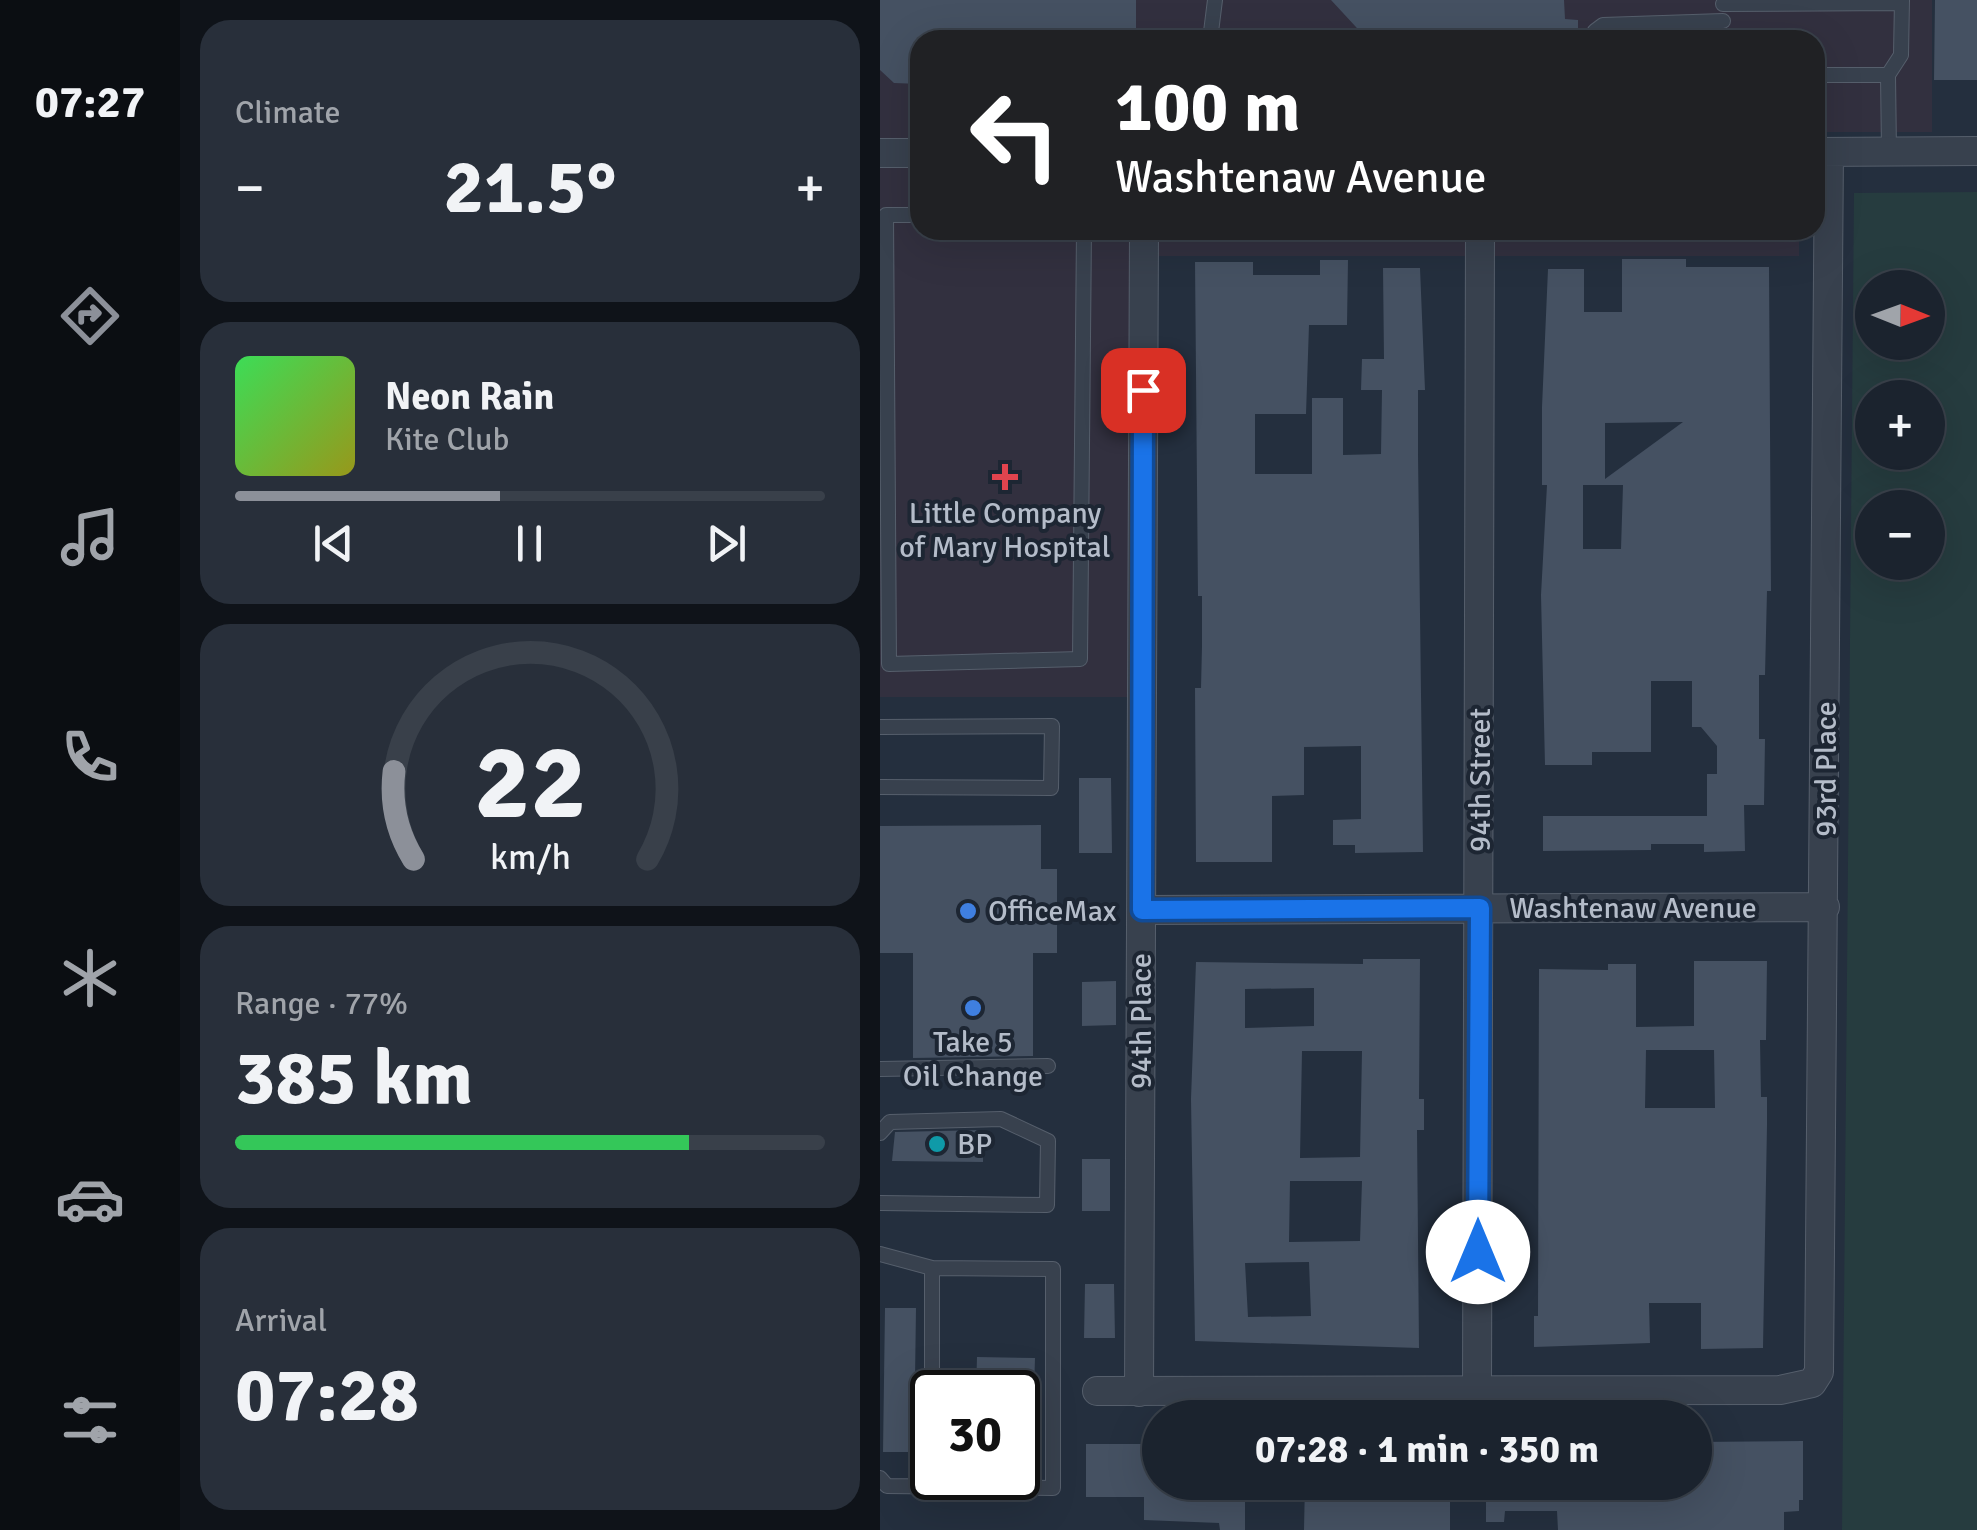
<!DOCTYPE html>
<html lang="en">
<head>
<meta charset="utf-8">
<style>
	body { margin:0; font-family:Signika,sans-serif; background:#282f3a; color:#f1f3f6; height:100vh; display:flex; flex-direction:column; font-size:38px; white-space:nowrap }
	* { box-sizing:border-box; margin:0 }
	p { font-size:32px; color:#a0a4aa }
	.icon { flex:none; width:55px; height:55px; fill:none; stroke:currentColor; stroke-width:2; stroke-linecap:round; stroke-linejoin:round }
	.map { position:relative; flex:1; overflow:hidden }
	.details { display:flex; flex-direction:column; gap:20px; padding:20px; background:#0f1319; width:700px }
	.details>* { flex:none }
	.hud { position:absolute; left:30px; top:30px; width:915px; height:210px; border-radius:30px; box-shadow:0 10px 40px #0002,0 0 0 2px #39404a; background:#202124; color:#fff; overflow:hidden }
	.needle { width:65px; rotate:91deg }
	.fabs { position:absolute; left:975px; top:270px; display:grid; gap:20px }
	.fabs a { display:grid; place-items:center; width:90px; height:90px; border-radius:50%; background:#1b232e; box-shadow:0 10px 40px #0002,0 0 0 2px #39404a; font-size:50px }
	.speed { position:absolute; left:30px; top:1370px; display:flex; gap:20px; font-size:50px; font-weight:700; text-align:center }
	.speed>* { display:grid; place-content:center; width:130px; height:130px; border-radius:50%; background:#1b232e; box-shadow:0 10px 40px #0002,0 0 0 2px #39404a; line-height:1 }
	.speed .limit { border:5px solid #111; border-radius:15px; background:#fff; color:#111 }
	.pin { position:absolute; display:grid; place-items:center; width:85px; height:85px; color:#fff; margin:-42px; border-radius:20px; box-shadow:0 5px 15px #0006 }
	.me { position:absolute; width:110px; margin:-55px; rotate:0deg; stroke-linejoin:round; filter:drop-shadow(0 0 8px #0008) }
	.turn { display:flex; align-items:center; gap:35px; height:210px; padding:0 40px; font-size:45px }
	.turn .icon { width:130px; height:130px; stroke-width:2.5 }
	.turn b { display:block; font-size:70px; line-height:85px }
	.big { font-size:75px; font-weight:700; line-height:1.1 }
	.details .widget { flex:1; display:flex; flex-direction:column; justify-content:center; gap:15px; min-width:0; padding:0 35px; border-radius:30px; background:#282f3a }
	.details .dial { align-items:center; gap:0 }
	.dial svg { height:260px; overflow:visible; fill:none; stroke:#39404a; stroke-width:7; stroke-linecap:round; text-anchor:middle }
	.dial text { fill:#f1f3f6; stroke:none }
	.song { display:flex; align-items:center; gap:30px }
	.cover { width:120px; height:120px; border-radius:15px; background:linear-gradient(135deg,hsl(130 70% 55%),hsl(60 70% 35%)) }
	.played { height:10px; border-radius:5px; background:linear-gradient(90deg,#8c9099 45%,#39404a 45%) }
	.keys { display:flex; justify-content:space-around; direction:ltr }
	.heat { display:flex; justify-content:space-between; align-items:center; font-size:55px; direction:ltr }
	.charge { height:15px; border-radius:8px; background:linear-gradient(90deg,#34c759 77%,#39404a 0) }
	.trip { position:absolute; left:262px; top:1400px; width:570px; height:100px; border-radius:50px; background:#1b232e; box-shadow:0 10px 40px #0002,0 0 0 2px #39404a; font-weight:700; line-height:100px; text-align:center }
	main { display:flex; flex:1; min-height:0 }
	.tabs { display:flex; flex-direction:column; width:180px; justify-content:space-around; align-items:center; background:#0b0e12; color:#a0a4aa }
	.tabs .icon { width:70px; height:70px }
	.tabs .current { color:#8c9099 }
	.tabs b { font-size:45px; color:#f1f3f6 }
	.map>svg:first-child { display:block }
</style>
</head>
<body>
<main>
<nav class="tabs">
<b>07:27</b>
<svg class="icon current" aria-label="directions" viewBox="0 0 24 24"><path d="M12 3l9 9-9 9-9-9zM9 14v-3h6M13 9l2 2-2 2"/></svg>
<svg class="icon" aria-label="music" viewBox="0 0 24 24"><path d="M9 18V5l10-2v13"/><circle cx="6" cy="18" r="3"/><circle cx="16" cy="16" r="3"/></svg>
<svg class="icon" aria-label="phone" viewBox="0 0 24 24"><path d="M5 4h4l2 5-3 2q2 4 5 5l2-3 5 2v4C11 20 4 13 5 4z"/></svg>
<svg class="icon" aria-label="climate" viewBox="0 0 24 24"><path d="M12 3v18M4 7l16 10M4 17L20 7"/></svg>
<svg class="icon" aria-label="car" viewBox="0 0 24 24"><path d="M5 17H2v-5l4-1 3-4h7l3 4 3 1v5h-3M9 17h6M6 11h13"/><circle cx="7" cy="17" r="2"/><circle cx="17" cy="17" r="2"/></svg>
<svg class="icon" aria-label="filters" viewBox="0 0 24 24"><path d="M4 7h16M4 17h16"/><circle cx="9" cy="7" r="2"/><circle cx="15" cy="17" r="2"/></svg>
</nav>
<section class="details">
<div class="widget"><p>Climate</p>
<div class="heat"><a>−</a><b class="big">21.5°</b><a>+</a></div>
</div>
<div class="widget">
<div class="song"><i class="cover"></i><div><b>Neon Rain</b><p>Kite Club</p></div></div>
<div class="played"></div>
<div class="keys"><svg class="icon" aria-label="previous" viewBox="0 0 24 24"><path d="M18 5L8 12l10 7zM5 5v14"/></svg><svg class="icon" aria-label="pause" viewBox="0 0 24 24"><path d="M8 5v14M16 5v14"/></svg><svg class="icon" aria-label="next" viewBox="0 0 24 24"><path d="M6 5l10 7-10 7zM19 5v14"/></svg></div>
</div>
<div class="widget dial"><svg viewBox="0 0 100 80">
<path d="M14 69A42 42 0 1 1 86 69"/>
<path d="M14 69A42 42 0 0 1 8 42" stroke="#8c9099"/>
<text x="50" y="56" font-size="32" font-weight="700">22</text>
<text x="50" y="72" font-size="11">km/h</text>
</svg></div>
<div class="widget"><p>Range · 77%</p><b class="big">385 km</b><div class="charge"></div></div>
<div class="widget"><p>Arrival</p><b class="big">07:28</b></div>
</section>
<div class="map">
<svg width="1097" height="1530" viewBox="0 0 1097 1530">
	<rect width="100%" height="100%" fill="#242f3e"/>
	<path fill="#32303f" d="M0,0H1052V132H935V40H40V230H919V256H251L248,697H0Z"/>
	<path fill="#263c3f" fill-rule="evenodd" d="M1097,192V1530H962L974,193ZM992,288H1048V342H992ZM992,398H1048V452H992ZM992,508H1048V562H992Z"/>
	<path fill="#455162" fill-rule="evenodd" d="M0,0H256V40H40V84L14,83L0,70Z
		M451,0H684L685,19L698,20V40H488Z
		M1055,0H1097V80H1054Z
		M742,259H806V267H889L891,591H887L885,675H879V739H885L884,805H864L865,851L824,852V844H771V850L663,851V816H827V774H837V746L821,727H812V681H771V752H712V765H665L661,595L667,485H662V407L668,269H704V312H742ZM803,422L725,479V423ZM703,485H743L741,549H703Z
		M440,260H468L467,325H429L426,414H375V474H432V398H463V455L501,454L502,390H481L482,359H504L503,268H540L545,390H538V454L543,852L475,853V845H453V820L481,819V746L424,747V795L392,796V862H316L315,688H321L322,646V596H318L315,262H373V275H440Z
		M199,778H231L232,853H199Z
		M161,825V869H177V953H153V1056L33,1058V953H0V826Z
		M483,959H540L539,1099H544V1130H537L539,1348L315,1341L311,1099L316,962L483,964ZM434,988V1026L365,1028V989ZM422,1051H482L480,1157L420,1158ZM410,1181H482L480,1241L409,1242ZM429,1262L431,1316L368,1317L365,1263Z
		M814,961H887L886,1040H880L881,1097H887V1125L883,1348L821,1349V1303H769L770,1343L654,1347V1316H658L659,969L728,970V964H756V1027L814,1026ZM834,1050L835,1108H765L766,1050Z
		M236,981V1025L202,1026V982Z
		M103,1130V1162L12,1161L15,1132Z
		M202,1159H230V1211H202Z
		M205,1284H234L235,1338H204Z
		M5,1308H36L34,1452H3Z
		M97,1357L155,1358L154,1392H96Z
		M138,1393H162V1415H138Z
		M923,1441V1500H919V1511L904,1512V1530H678L677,1511H625L624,1522H606V1482H815V1442Z
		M206,1444H280V1482H365V1530H340L339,1523L264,1520V1497H206Z
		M425,1482H570V1530H424Z"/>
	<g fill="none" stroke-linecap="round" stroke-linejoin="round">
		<g stroke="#565f6c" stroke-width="16">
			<path id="service" d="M843,4L1022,3
				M330,40L335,0
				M713,40L715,31L723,25L843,21
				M935,75H1008
				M1009,152L1008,75L1021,55L1022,0
				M40,215H6L9,664L200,659L204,230
				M0,727L172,726L171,788L0,787
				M0,1069L168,1066
				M0,1133L10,1122L121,1119L168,1141L167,1205L0,1203
				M0,1254L52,1268L173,1269V1488L7,1486L0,1478
				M52,1268V1487"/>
		</g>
		<g stroke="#565f6c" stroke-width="30">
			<path id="minor" d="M935,152L1097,151
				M0,153H40
				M262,910L945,907
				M217,1391L900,1390L932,1383L939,1372L949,152
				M597,1391L600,230
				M259,1392L264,230"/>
		</g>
		<use href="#service" stroke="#38414e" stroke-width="14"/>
		<use href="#minor" stroke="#38414e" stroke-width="28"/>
	</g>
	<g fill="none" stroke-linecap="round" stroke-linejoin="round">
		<g stroke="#114b97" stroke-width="25">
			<path id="route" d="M263,390L262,910L600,908L598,1252"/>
		</g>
		<use href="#route" stroke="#1a73e8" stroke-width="18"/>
	</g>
	<path fill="#e0444e" stroke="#1d2633" stroke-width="4" d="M120 462h10v10h10v10h-10v10h-10v-10h-10v-10h10z"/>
	<g fill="#3f7fe0" stroke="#1d2633" stroke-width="4">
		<circle cx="88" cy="911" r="10"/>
		<circle cx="93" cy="1008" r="10"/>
	</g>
	<circle fill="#0f9aa8" stroke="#1d2633" stroke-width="4" cx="57" cy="1144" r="10"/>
	<g text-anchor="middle" stroke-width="8" stroke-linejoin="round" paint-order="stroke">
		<g font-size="30" fill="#b4bcc9" stroke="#1d2633">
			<text x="125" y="523">Little Company<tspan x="125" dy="34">of Mary Hospital</tspan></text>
			<text x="108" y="921" text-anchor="start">OfficeMax</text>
			<text x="93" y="1052">Take 5<tspan x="93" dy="34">Oil Change</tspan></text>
			<text x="77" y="1154" text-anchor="start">BP</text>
		</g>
		<g font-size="30" fill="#b4bcc9" stroke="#1d2633">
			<text transform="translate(946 769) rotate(-90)" y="10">93rd Place</text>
			<text transform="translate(600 780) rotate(-90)" y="10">94th Street</text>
			<text x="753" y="918">Washtenaw Avenue</text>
			<text transform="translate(261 1021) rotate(-90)" y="10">94th Place</text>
		</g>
	</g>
</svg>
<div class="fabs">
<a><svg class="needle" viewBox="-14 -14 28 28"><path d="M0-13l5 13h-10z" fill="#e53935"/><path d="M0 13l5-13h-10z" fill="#a0a4aa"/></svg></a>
<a>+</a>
<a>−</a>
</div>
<div class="speed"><div class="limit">30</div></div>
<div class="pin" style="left:263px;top:390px;background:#d93025"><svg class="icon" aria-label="arrive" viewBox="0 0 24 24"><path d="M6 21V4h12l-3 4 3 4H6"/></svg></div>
<svg class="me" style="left:598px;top:1252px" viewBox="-20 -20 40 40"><circle r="19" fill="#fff"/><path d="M0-13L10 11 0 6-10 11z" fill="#1a73e8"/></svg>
<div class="trip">07:28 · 1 min · 350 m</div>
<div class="hud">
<div class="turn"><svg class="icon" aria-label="left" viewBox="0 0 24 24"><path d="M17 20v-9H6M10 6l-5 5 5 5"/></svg><div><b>100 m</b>Washtenaw Avenue</div></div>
</div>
</div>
</main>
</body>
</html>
